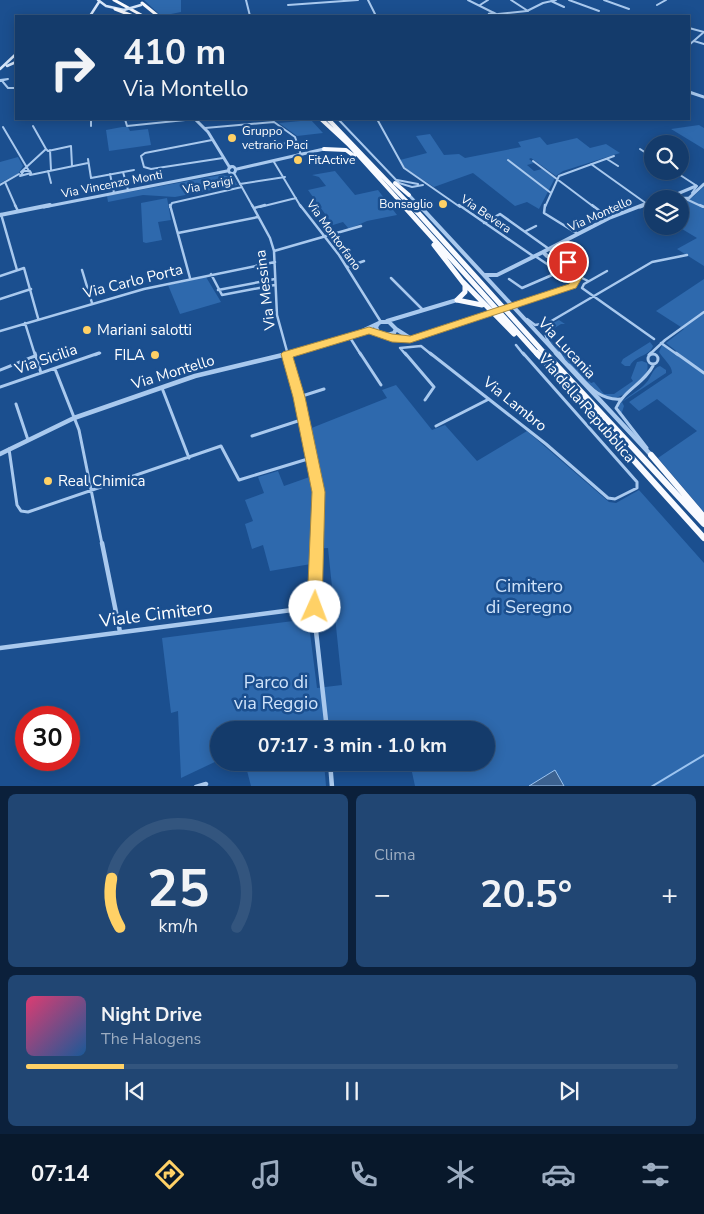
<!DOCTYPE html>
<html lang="it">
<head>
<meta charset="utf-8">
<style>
	body { margin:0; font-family:"Nunito Sans",sans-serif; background:#214673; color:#f1f3f6; height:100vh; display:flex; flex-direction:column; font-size:19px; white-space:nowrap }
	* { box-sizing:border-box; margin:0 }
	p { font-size:16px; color:#9dadc1 }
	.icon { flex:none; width:28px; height:28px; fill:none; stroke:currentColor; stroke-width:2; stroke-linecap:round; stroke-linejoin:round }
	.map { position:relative; height:786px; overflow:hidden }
	.drawer { display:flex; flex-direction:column; gap:8px; padding:8px; background:#0b203b; flex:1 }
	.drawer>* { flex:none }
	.guide { position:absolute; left:15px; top:15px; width:675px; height:105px; border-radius:0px; box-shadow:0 2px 12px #0003,0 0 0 1px #33557e; background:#143b6b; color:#f1f3f6; overflow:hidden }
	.buttons { position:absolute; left:644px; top:135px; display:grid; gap:10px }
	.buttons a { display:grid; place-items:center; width:45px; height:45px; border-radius:50%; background:#143b6b; box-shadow:0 2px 12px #0003,0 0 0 1px #33557e; font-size:25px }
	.speed { position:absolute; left:15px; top:706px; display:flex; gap:10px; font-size:25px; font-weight:700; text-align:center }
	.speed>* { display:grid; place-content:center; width:65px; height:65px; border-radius:50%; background:#143b6b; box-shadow:0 2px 12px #0003,0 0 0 1px #33557e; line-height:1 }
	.speed .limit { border:8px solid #d22; background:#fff; color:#111 }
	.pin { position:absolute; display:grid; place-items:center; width:42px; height:42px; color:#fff; margin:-21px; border:2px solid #fff; border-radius:50%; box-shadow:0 1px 5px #0007 }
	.me { position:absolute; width:55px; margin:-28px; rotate:2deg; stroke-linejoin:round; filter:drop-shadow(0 0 4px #0008) }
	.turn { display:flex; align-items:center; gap:18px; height:105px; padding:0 25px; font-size:22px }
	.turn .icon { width:65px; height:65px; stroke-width:2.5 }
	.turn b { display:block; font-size:35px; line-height:42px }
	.big { font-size:38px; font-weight:700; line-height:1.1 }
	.drawer .tile { flex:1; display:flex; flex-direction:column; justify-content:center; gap:8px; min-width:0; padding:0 18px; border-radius:8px; background:#214673 }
	.drawer .dial { align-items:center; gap:0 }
	.dial svg { height:130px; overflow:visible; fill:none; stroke:#33557e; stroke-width:7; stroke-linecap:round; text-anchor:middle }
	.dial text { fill:#f1f3f6; stroke:none }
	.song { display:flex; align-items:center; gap:15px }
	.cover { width:60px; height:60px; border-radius:8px; background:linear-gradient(135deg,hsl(340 70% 55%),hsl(210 70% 35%)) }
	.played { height:5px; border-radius:2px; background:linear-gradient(90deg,#ffd166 15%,#33557e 15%) }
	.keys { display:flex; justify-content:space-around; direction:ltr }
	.heat { display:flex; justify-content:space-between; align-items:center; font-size:28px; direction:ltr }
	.drawer .tiles { flex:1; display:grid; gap:8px; grid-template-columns:1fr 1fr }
	.tile:last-child { grid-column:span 2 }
	.trip { position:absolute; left:210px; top:721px; width:285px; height:50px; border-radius:25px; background:#143b6b; box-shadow:0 2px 12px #0003,0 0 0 1px #33557e; font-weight:700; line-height:50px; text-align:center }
	.dock { display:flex; height:80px; justify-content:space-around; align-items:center; background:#08182b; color:#9dadc1 }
	.dock .icon { width:35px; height:35px }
	.dock .current { color:#ffd166 }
	.dock b { font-size:22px; color:#f1f3f6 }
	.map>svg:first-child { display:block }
</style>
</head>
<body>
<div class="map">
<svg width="704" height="787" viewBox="0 0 704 787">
	<rect width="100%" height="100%" fill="#1b4f8f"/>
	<path fill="#2e69ad" d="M144,0H181V12L161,16Z
		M311,120L323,133L297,136L279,123Z
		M699,125L704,128V149L671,129Z
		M122,127H128L130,131L148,129L151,145L109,151L106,130Z
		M430,134L444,155L459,154L465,158L521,147L518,142L540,137L547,145L577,138L590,148L606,144L620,153L563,171L556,176L531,158L529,159L534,163L527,165L534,171L542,169L555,178L539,209L527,202L515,206L473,173L434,187L405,168L400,160L427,153L416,136Z
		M18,157L23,166L18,174L0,183V162Z
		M335,171L355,195L378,190L397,215L367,221L349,229L343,222L333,225L308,190L326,186L319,177L312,175Z
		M221,175L232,177L237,185L175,197L143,195L108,202L107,196Z
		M704,187V266L677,249L697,238L677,226H680V199C694,201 694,194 704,187Z
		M167,198L171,220L158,222L162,240L146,243L143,242L141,203Z
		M206,277L221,302L180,314L168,285Z
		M704,279V512L658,458L697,431L657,399L639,411L629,402L672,373C672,365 663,359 659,352L662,345L689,361L666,343L684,329L656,311Z
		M559,320L565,324H561L550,331L552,338L550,340L591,383L594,382L604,394H614L633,381L631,378L637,362L642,361L647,363C650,372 642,380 635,386C630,390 619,399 612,398C595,396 556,351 546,335L549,325Z
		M650,342L653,346C649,357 635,355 630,366H625L621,363L623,359Z
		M660,366L666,370V373L622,402L624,406L621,415L618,406C626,396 638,392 646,383C652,377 652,368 660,366Z
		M396,385L432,430L445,425L477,461L527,431L609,502L616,503L639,490L704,563V786H415L410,763L486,762V730H219V760L181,778L178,711L171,713L162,638L301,620L310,633L317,688L342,685L328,548L312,549L311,564L270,571L263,545L252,549L245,524L253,521L245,500L264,493L258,477L278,471L284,486L318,474L309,429L387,398L382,390Z
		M245,763H324L326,786H251Z"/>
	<path fill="#3c6290" stroke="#9cc4f0" d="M555,770L564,786H529Z"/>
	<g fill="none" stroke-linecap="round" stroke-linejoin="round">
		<path stroke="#9cc4f0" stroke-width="2" d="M651,787L704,755"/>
		<path stroke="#a9c9ee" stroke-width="2" d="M246,0L250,16
			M368,0L376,16
			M468,0L494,13
			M511,0L528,11
			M569,0L599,11
			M604,0L629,9
			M551,1L564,7
			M288,5L358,0
			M480,5L488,0
			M657,5L666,0
			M498,14L527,11L543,3L556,0
			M689,28L704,32
			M694,41L704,44
			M689,45L704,32
			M0,80L8,79L0,81
			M3,82L8,88H16
			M91,119V126
			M125,119L127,126L195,119
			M341,119H338L399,183L412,187L423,185
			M377,119L404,168L460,207
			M274,122L295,137L301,155
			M33,126L46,149
			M3,127L29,171
			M205,128L274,122
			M212,140L145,153L141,156L144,167L151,169L223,158
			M281,144L297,142
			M46,149L48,151L71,146L72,166
			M640,149L652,157
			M50,150L51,170
			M88,159L91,178L134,170
			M607,159L618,166
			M508,160L551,193
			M533,161L594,207
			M274,162L301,207
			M591,164L647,204
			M24,171H30L31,173L20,176Z
			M48,171L51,183
			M674,171L697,186L692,193
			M21,172L46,149
			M123,172L128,190
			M234,173L253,207
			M110,174L114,193
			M30,175L88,163
			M397,180L418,184
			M5,182L16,207
			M240,184L285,177
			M0,185L19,174
			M686,199L703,207
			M170,207L172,203L242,187
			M260,207L296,198
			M545,207L559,176L614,156"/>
		<path stroke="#a9c9ee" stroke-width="2.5" d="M15,205L18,211
			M170,205L190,278
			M252,205L270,238L274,251L277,315L288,355
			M300,205L339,255L381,322
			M459,205L533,256
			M545,205L544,213L578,234
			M592,205L609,218
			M700,205L704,207
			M254,208L265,205
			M1,214L17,270
			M484,223L500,214L549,249
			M526,231L536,226
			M178,233L258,217
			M274,251L361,226
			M347,267L364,261
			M82,270L92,303
			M607,271L584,284L582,288L654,339
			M211,274L222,295L275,285
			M0,276L24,268L38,318
			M578,276L588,281
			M391,278L423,310
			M509,279L522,288L559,272L535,256
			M218,290L275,279
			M0,299L31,289
			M527,319L535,325L548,323L652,262L687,255
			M25,323L35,355
			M547,323C541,337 551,345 560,355
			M0,331L144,289L275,262
			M349,336L361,355
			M661,343L678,355
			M516,345L524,355
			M400,348L421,346L432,355
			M401,349L406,355
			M95,355L100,353
			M649,355L665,340L704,312"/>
		<path stroke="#a9c9ee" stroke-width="3" d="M35,353L41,373
			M287,353L299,397L318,492L316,544
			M360,353L381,385
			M405,353L434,387L425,400
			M430,353L546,444L608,498L615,499L637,488V482L523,353
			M559,353L563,359
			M676,353L704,373
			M648 359a5 5 0 1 1 10 0a5 5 0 1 1-10 0Z
			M649,355L651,353
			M569,365C585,380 596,401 621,399
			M55,369L79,430L102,544
			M0,370L35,356
			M0,387L99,353
			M162,388L189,458
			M299,397L324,389
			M16,404L28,440
			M436,426L489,399
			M252,436L304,419
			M647,448L616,408C624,390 645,383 654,364
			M9,449L17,505L21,511L28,512L221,446L239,480L311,458"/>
		<path stroke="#a9c9ee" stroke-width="4.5" d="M102,543L120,632
			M316,543L314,613L327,730
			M0,648L315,607
			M330,762L332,787
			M196,787L206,784"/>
		<path stroke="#a9c9ee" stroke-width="2.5" d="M494,13L498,15L489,14Z"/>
		<path stroke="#a9c9ee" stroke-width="3" d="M689,92L704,97
			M195,119L208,132L230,168
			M228.5 170a3.5 3.5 0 1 1 7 0a3.5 3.5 0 1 1-7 0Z
			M237,169L324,149
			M409,195L420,207
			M670,197L696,186
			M662,199L689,198L704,184
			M44,207L227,171
			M640,207L652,202"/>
		<path stroke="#a9c9ee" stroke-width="4" d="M419,205L558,355
			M0,215L50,205
			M564,259L547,256L543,252L609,218L643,205
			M484,275H497L543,252
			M518,305L573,286C583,269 564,255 549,249
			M387,321L457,300
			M378,324L376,327L378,332
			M396,329L410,338
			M364,330L381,322H389L396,329L394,333L387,335
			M383,335L401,340L410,339L484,316
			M286,355L365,331L379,333"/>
		<path stroke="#a9c9ee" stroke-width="4.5" d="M556,353L651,455
			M0,454L74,418L195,376L291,353"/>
		<path stroke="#d6e6fa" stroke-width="2.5" d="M98,0L106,6L124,10
			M90,16L99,2
			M7,66L16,62
			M0,69L16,54"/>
		<path stroke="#f8faff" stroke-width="3" d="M114,0L143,16
			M142,3L158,16
			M115,9L133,16"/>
		<path stroke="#f8faff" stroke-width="4" d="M321,119L348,144L405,207
			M328,119L412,207
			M324,149L346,150L354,156
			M395,183L409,195"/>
		<path stroke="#f8faff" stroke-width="5" d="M403,205L538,355
			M411,205L546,355
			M434,245L465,285V292L457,300
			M463,282L514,334
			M457,300L482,305"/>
		<path stroke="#f8faff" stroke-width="6" d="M537,353L704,538
			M545,353L704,524
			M651,455L704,517"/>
		<path stroke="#a9c9ee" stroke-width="4" d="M484,316L518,305"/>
		<path stroke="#d6e6fa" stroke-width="2.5" d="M124,10L141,5"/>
	</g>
	<path fill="#ffd166" stroke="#a68842" d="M565,260H571L583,276L576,288L410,343L392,342L369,334L293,357L305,397L325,492L322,607L320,612L315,615L310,612L307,607L312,492L293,397L281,354L283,352L369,327L392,334L410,336L569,284L573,276L563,262Z"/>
	<g fill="#ffd166" stroke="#1b4f8f" stroke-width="2">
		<circle cx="232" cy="138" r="5"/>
		<circle cx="298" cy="160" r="5"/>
		<circle cx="443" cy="204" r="5"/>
		<circle cx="87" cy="330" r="5"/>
		<circle cx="155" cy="355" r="5"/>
		<circle cx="48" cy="481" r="5"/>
	</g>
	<g text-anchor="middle" stroke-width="5" stroke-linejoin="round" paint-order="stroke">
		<g font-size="12" fill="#fff" stroke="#1b4f8f" text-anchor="start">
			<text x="242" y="135">Gruppo<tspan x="242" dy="14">vetrario Paci</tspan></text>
			<text x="308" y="164">FitActive</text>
			<text x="433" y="208" text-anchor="end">Bonsaglio</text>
		</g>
		<g font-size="12" fill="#fff" stroke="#1b4f8f">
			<text transform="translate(112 184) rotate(-11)" y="4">Via Vincenzo Monti</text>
			<text transform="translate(208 185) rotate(-11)" y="4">Via Parigi</text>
			<text transform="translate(486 214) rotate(34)" y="4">Via Bevera</text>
			<text transform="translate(600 214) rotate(-24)" y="4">Via Montello</text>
			<text transform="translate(334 235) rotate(54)" y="4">Via Montorfano</text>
		</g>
		<g font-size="15" fill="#fff" stroke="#1b4f8f">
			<text transform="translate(133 281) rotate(-14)" y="5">Via Carlo Porta</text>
			<text transform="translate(265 290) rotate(-97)" y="5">Via Messina</text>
			<text transform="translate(567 348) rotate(47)" y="5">Via Lucania</text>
			<text transform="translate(46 359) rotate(-19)" y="5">Via Sicilia</text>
			<text transform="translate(173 372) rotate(-17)" y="5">Via Montello</text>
			<text transform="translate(515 404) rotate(39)" y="5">Via Lambro</text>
			<text transform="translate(587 408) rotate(49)" y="5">Via della Repubblica</text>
		</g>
		<g font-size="15" fill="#fff" stroke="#1b4f8f" text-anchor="start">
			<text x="97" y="335">Mariani salotti</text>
			<text x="145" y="360" text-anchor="end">FILA</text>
			<text x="58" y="486">Real Chimica</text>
		</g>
		<g font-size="18" fill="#cfe3fa" stroke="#1b4f8f">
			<text x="529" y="592">Cimitero<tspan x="529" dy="21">di Seregno</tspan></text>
			<text x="276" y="688">Parco di<tspan x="276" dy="21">via Reggio</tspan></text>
		</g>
		<g font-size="18" fill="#fff" stroke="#1b4f8f">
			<text transform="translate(156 614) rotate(-7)" y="6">Viale Cimitero</text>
		</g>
	</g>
</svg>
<div class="buttons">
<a><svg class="icon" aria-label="search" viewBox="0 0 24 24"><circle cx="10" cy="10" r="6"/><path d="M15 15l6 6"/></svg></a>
<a><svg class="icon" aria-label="layers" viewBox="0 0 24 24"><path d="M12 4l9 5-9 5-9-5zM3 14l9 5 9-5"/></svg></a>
</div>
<div class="speed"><div class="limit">30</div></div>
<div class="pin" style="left:568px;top:262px;background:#d93025"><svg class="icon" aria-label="arrive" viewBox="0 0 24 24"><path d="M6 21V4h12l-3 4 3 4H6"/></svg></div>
<svg class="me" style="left:315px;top:607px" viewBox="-20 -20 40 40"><circle r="19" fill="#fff"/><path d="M0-13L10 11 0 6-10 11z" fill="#ffd166"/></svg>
<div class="trip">07:17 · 3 min · 1.0 km</div>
<div class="guide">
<div class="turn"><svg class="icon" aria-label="right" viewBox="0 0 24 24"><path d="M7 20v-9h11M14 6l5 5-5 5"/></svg><div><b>410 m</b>Via Montello</div></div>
</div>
</div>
<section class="drawer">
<div class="tiles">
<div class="tile dial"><svg viewBox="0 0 100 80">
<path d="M14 69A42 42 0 1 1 86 69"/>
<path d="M14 69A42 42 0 0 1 9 39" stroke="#ffd166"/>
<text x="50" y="56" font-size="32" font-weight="700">25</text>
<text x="50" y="72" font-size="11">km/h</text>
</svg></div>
<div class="tile"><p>Clima</p>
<div class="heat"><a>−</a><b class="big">20.5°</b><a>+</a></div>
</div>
<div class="tile">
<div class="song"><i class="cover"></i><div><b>Night Drive</b><p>The Halogens</p></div></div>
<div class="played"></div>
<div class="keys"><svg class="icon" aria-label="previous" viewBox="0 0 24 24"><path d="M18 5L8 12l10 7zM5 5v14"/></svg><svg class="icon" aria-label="pause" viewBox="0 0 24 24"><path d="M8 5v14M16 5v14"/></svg><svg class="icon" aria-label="next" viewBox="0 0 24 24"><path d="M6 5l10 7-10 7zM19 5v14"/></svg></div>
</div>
</div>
</section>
<nav class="dock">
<b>07:14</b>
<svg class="icon current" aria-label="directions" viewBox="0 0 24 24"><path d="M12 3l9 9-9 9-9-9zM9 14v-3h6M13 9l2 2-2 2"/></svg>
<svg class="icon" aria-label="music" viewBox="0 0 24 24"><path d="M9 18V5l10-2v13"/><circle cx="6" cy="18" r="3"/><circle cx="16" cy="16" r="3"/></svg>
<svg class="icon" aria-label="phone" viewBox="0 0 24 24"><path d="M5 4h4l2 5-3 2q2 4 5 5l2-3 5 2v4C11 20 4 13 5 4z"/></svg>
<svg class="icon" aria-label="climate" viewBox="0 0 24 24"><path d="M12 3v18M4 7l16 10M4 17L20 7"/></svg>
<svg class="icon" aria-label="car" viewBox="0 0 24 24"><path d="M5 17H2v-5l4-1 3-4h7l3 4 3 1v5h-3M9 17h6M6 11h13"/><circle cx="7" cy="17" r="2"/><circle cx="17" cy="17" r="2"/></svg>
<svg class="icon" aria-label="filters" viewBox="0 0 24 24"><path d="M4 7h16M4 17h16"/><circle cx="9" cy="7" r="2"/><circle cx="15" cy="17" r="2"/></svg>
</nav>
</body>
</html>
